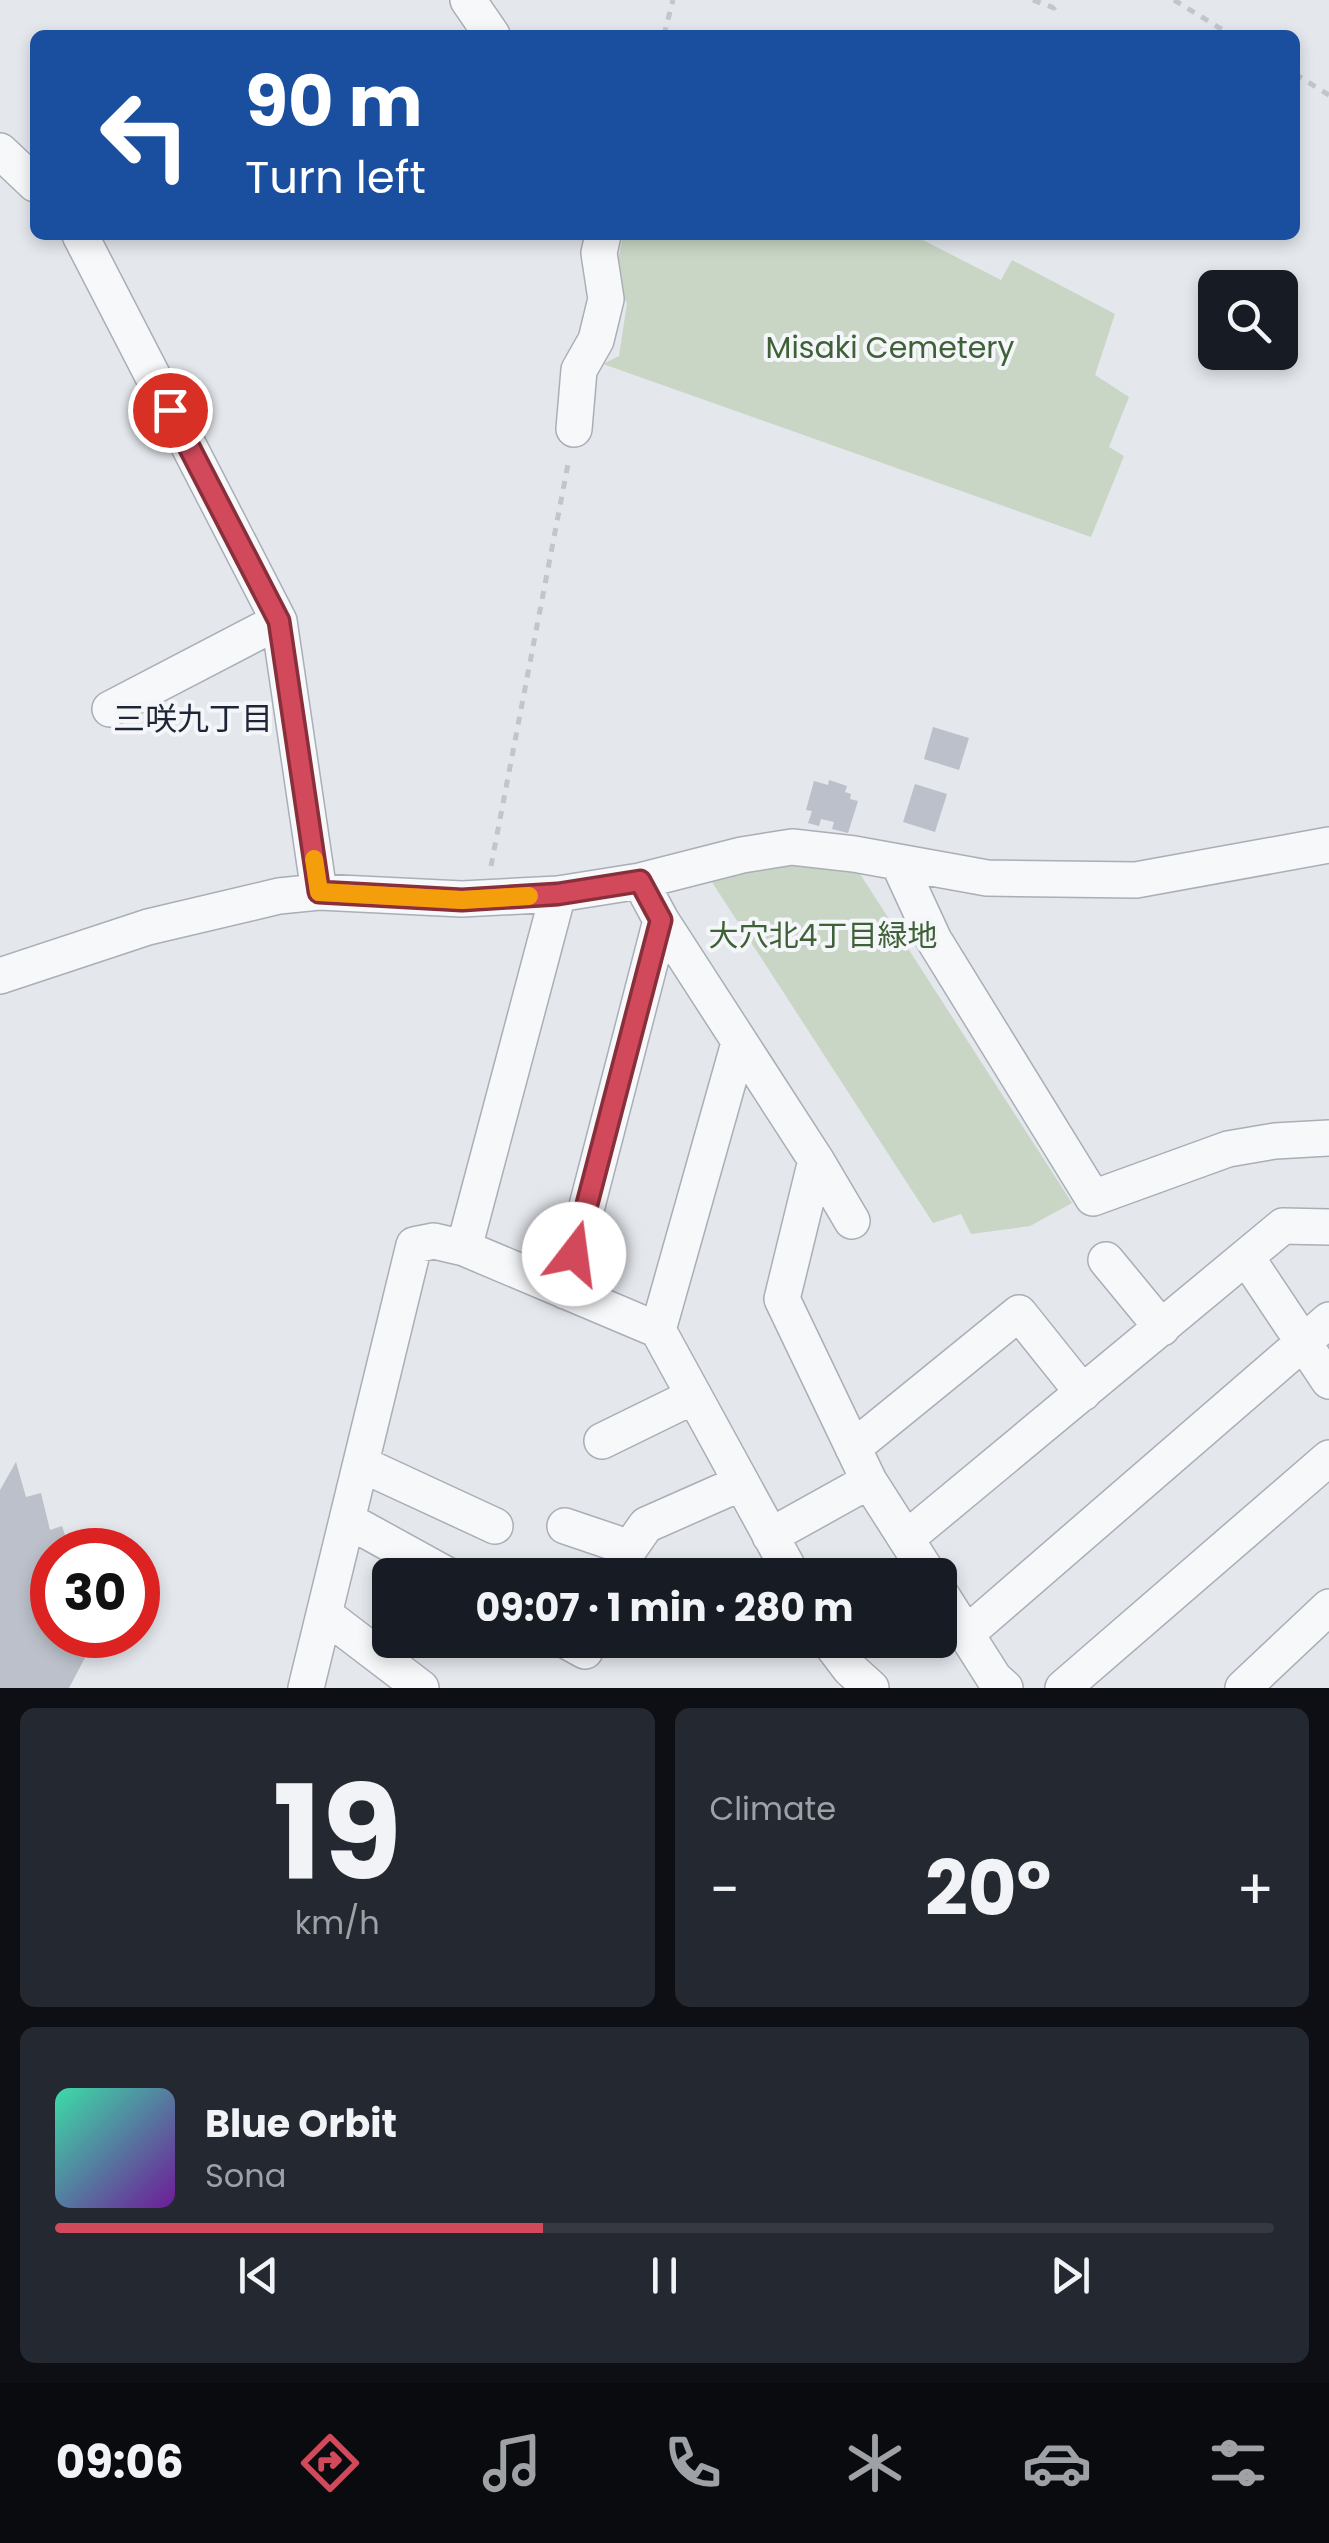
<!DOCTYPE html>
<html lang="en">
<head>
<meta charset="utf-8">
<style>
	body { margin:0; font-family:Poppins,"Noto Sans JP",sans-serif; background:#242831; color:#f1f3f6; height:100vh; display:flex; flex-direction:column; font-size:38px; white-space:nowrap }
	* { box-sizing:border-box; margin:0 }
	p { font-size:32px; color:#9ea1a6 }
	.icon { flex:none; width:55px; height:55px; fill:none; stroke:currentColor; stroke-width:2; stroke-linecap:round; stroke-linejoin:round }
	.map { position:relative; height:1688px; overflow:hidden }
	.sheet { display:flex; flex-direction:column; gap:20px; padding:20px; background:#0d0f14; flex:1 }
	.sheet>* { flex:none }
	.top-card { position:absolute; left:30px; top:30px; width:1270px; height:210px; border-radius:15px; box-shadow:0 5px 15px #0003; background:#1a4fa0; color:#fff; overflow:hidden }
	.buttons { position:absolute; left:1198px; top:270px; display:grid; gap:20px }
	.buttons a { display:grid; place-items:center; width:100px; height:100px; border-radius:15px; background:#171b24; box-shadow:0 5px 15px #0003; font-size:50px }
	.speed { position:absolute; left:30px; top:1528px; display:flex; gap:20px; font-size:50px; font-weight:700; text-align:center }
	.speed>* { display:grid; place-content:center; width:130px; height:130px; border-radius:50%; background:#171b24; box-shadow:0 5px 15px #0003; line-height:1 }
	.speed .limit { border:15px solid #d22; background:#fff; color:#111 }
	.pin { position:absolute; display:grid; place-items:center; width:85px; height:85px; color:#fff; margin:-42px; border:5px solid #fff; border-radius:50%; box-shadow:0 2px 10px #0007 }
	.me { position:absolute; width:110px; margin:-55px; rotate:15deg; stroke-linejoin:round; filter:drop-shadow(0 0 8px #0008) }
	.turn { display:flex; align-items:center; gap:35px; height:210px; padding:0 50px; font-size:45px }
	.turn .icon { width:130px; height:130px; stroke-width:2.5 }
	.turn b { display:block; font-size:70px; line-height:85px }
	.big { font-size:75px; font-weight:700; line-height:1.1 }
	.sheet .tile { flex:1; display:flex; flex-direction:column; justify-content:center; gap:15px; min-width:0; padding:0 35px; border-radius:15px; background:#242831 }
	.sheet .dial { align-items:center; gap:0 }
	.dial b { font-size:130px; line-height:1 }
	.song { display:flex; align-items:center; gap:30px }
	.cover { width:120px; height:120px; border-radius:15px; background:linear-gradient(135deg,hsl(160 70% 55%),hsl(280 70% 35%)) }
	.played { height:10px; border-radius:5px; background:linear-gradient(90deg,#d1495b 40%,#363941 40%) }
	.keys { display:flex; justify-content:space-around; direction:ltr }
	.heat { display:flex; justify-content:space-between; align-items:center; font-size:55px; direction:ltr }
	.sheet .tiles { flex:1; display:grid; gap:20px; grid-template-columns:1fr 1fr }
	.tile:last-child { grid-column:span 2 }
	.trip { position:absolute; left:372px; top:1558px; width:585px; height:100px; border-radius:15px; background:#171b24; box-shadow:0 5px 15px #0003; font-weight:700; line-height:100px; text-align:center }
	.tab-bar { display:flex; height:160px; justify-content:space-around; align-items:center; background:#090b0e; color:#9ea1a6 }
	.tab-bar .icon { width:70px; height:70px }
	.tab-bar .selected { color:#d1495b }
	.tab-bar b { font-size:45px; color:#f1f3f6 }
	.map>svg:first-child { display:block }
</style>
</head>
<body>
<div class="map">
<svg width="1329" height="1688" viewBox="0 0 1329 1688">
	<rect width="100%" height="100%" fill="#e4e7ec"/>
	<path fill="#c9d6c5" d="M623,235H913L1001,280L1012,260L1115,314L1095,375L1129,397L1109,447L1124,456L1091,537L603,364L619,356L627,303L614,282Z
		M807,863L860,874L1072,1203L1030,1226L971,1234L961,1214L933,1223L708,876Z"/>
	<path fill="#bbc0ca" d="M933,727L969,738L959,770L924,759Z
		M829,780L847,786L845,792L851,794L850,799L858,801L848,833L832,829L834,822L821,819L819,826L808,823L812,811L806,810L814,781L828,785Z
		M915,784L947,794L935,832L903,822Z
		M16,1462L26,1497L41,1493L50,1530L62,1526L70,1550H52V1635H97L69,1688H0V1490Z"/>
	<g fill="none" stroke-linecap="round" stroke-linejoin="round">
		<g stroke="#a9aeb7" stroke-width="38">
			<path id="street" d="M468,0L492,35
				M0,151L35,184
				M80,235L279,621L319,892
				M574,429L579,370L596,340L606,299L599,253L603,235
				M110,709L279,621
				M899,864L934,940L1093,1198L1228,1149L1275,1141L1329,1138
				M640,881L661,920L816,1160L852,1221
				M0,976L148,927L279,896L319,892L462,899L558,894L640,881L742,855L792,847L854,854L987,878L1136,880L1329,845
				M739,1043L658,1330L792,1575
				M816,1160L782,1299L869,1481L929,1575
				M464,1248L558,894
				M1247,1258L1329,1381
				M1106,1260L1162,1328
				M565,1291L661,920
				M602,1441L694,1396
				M853,1448L1019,1313L1083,1393
				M361,1464L495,1526
				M347,1520L447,1575
				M565,1526L630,1548L646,1525L741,1483
				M770,1536L869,1481
				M907,1538L1283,1226L1329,1227
				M940,1593L994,1678L1005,1688
				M324,1614L421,1688
				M965,1635L1329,1320
				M565,1640L585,1651
				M828,1640L850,1669L871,1688
				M306,1688L414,1245L434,1241L464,1248L658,1330
				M1063,1688L1329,1458
				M1243,1688L1329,1607"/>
		</g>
		<path stroke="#c2c5cb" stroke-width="5" stroke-dasharray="8 8" stroke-linecap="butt" d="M1033,0L1054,8L1059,0
			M1174,0L1231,35
			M664,35L673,0
			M1295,74L1329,95
			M491,866L569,459"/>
		<use href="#street" stroke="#f7f8fa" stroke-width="35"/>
	</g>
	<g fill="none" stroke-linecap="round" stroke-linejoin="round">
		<g stroke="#882f3b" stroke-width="25">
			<path id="route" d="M170,410L279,621L319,892L462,900L558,894L640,881L661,920L574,1254"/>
		</g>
		<use href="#route" stroke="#d1495b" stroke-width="18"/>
		<path stroke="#f59e0b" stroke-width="18" d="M314,859L319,892L462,900L529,896"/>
	</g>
	<g text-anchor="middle" stroke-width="8" stroke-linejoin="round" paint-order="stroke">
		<g font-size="30" fill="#3f6138" stroke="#f4f6f9">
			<text x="890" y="358">Misaki Cemetery</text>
			<text x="823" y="946">大穴北4丁目緑地</text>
		</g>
		<g font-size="32" fill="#1d2536" stroke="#f4f6f9">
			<text x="193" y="730">三咲九丁目</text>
		</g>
	</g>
</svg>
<div class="buttons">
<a><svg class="icon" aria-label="search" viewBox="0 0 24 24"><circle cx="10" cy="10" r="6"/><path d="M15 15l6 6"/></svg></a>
</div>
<div class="speed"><div class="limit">30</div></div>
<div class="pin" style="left:170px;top:410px;background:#d93025"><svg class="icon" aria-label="arrive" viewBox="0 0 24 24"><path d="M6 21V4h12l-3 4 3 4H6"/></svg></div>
<svg class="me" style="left:574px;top:1254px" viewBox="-20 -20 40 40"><circle r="19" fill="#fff"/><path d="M0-13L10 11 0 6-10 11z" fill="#d1495b"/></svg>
<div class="trip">09:07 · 1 min · 280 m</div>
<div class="top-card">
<div class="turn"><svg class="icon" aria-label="left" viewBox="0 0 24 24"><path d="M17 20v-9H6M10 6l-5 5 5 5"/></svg><div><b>90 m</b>Turn left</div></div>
</div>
</div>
<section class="sheet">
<div class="tiles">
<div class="tile dial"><b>19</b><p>km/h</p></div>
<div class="tile"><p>Climate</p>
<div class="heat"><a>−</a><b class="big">20°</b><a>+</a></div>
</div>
<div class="tile">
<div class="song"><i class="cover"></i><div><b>Blue Orbit</b><p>Sona</p></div></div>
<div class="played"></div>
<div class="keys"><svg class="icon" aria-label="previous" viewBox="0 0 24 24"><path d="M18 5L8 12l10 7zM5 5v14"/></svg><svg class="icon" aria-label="pause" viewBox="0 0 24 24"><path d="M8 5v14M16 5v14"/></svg><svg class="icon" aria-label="next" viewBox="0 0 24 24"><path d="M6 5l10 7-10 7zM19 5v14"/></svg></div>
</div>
</div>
</section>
<nav class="tab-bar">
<b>09:06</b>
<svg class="icon selected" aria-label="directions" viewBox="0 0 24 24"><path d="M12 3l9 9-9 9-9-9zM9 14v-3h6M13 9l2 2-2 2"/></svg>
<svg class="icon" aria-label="music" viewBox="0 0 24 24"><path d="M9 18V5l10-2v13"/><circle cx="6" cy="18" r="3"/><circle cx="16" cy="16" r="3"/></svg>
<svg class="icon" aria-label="phone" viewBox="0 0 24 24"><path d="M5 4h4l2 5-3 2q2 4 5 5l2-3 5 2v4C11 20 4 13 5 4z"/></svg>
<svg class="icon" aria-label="climate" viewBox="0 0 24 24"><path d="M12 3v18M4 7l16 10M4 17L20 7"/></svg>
<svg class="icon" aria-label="car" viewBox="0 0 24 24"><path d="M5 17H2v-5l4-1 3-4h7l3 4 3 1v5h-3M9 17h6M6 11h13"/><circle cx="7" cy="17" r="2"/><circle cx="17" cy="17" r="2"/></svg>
<svg class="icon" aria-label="filters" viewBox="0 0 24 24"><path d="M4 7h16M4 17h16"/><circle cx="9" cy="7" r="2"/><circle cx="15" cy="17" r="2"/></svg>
</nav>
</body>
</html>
